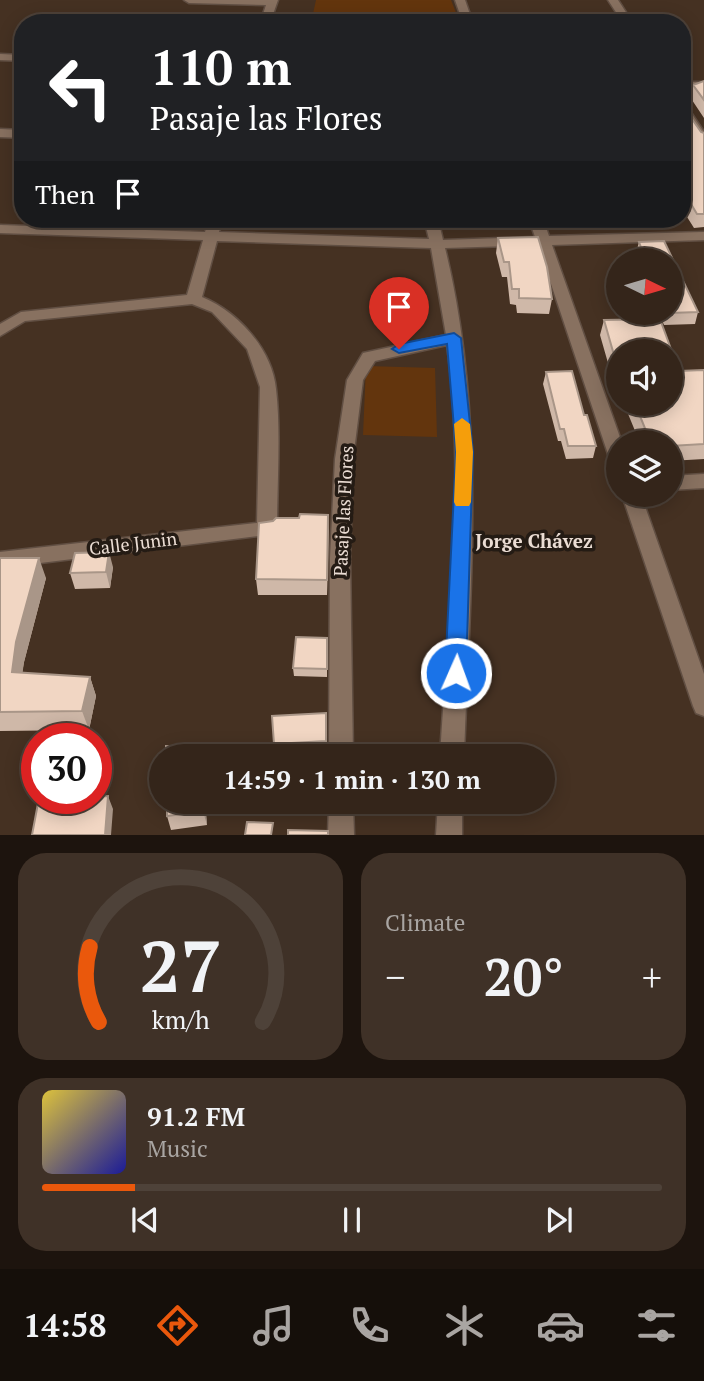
<!DOCTYPE html>
<html lang="en">
<head>
<meta charset="utf-8">
<style>
	body { margin:0; font-family:"PT Serif",serif; background:#3f3127; color:#f1f3f6; height:100vh; display:flex; flex-direction:column; font-size:26px; white-space:nowrap }
	* { box-sizing:border-box; margin:0 }
	p { font-size:23px; color:#a9a5a2 }
	.icon { flex:none; width:38px; height:38px; fill:none; stroke:currentColor; stroke-width:2; stroke-linecap:round; stroke-linejoin:round }
	.map { position:relative; height:835px; overflow:hidden }
	.side { display:flex; flex-direction:column; gap:18px; padding:18px; background:#1d140e; flex:1 }
	.side>* { flex:none }
	.hud { position:absolute; left:14px; top:14px; width:677px; height:214px; border-radius:28px; box-shadow:0 4px 18px #0003,0 0 0 2px #4e4239; background:#202124; color:#fff; overflow:hidden }
	.needle { width:46px; rotate:95deg }
	.controls { position:absolute; left:606px; top:248px; display:grid; gap:14px }
	.controls a { display:grid; place-items:center; width:77px; height:77px; border-radius:50%; background:#34251a; box-shadow:0 4px 18px #0003,0 0 0 2px #4e4239; font-size:35px }
	.speed { position:absolute; left:21px; top:723px; display:flex; gap:14px; font-size:35px; font-weight:700; text-align:center }
	.speed>* { display:grid; place-content:center; width:91px; height:91px; border-radius:50%; background:#34251a; box-shadow:0 4px 18px #0003,0 0 0 2px #4e4239; line-height:1 }
	.speed .limit { border:10px solid #d22; background:#fff; color:#111 }
	.pin { position:absolute; display:grid; place-items:center; width:60px; height:60px; color:#fff; margin:-72px -30px; border-radius:50% 50% 50% 0; rotate:-45deg; box-shadow:0 0 7px #0007 }
	.pin .icon { rotate:45deg }
	.me { position:absolute; width:77px; margin:-38px; rotate:2deg; stroke-linejoin:round; filter:drop-shadow(0 0 5px #0008) }
	.turn { display:flex; align-items:center; gap:24px; height:147px; padding:0 21px; font-size:32px }
	.turn .icon { width:91px; height:91px; stroke-width:2.5 }
	.turn b { display:block; font-size:49px; line-height:60px }
	.then { display:flex; align-items:center; height:66px; padding:0 21px; background:#0003; gap:14px; font-size:26px }
	.big { font-size:52px; font-weight:800; line-height:1.1 }
	.side .widget { flex:1; display:flex; flex-direction:column; justify-content:center; gap:10px; min-width:0; padding:0 24px; border-radius:28px; background:#3f3127 }
	.side .dial { align-items:center; gap:0 }
	.dial svg { height:182px; overflow:visible; fill:none; stroke:#4e4239; stroke-width:7; stroke-linecap:round; text-anchor:middle }
	.dial text { fill:#f1f3f6; stroke:none }
	.song { display:flex; align-items:center; gap:21px }
	.cover { width:84px; height:84px; border-radius:10px; background:linear-gradient(135deg,hsl(50 70% 55%),hsl(240 70% 35%)) }
	.played { height:7px; border-radius:4px; background:linear-gradient(90deg,#ea580c 15%,#4e4239 15%) }
	.keys { display:flex; justify-content:space-around; direction:ltr }
	.heat { display:flex; justify-content:space-between; align-items:center; font-size:38px; direction:ltr }
	.side .tiles { flex:1; display:grid; gap:18px; grid-template-columns:1fr 1fr }
	.widget:last-child { grid-column:span 2 }
	.trip { position:absolute; left:149px; top:744px; width:406px; height:70px; border-radius:35px; background:#34251a; box-shadow:0 4px 18px #0003,0 0 0 2px #4e4239; font-weight:800; line-height:70px; text-align:center }
	.dock { display:flex; height:112px; justify-content:space-around; align-items:center; background:#150f0a; color:#a9a5a2 }
	.dock .icon { width:49px; height:49px }
	.dock .selected { color:#ea580c }
	.dock b { font-size:32px; color:#f1f3f6 }
	.map>svg:first-child { display:block }
</style>
</head>
<body>
<div class="map">
<svg width="704" height="835" viewBox="0 0 704 835">
	<rect width="100%" height="100%" fill="#453122"/>
	<path fill="#63350d" d="M316,0H451L460,23H311Z
		M366,366L435,368L437,437L363,435Z"/>
	<g fill="none" stroke-linecap="round" stroke-linejoin="round">
		<g stroke="#614f43" stroke-width="3">
			<path id="minor" d="M184,0H278L270,23H260L266,5L189,3Z
				M455,0H465L473,23H463Z
				M608,0H618L633,23H623Z
				M0,54L23,55V61L0,60Z
				M682,82H704V88H682Z
				M682,105H686L704,132V145L700,144L682,118Z
				M0,129L23,130V138L0,137Z
				M209,219H223L219,232L429,239L424,219H438L443,240L535,237L529,219H543L549,236L704,232V240L552,245L622,443H618V464L612,462L609,457L538,245L445,248C486,414 470,587 464,756H440C448,623 466,476 447,345L375,361L363,380L353,459L350,558L353,756H329L330,558L335,459L347,380L363,353L446,335L431,248L217,241L202,297C238,312 272,349 276,389C281,431 277,485 277,529L274,534L0,568V552L257,523L260,387L247,349L212,312L192,304L25,321L0,336V324L21,312L187,295L203,240L0,233V225L205,232Z
				M704,474V488L670,490V476Z
				M622,495H641L704,674V716L696,713L693,706Z
				M329,802H353L354,835H328Z
				M438,802H462V835H436Z"/>
		</g>
		<use href="#minor" fill="#887160" fill-rule="evenodd"/>
	</g>
	<path fill="#cfb8a8" d="M704,81V118L690,97L693,85Z
		M682,120L701,132L704,133V227L694,228L682,209Z
		M498,238L552,299L549,314L517,313L516,305L510,304L507,277H502L496,253Z
		M664,241L698,312L695,324L664,325L659,313H670V261H639L636,253L639,242Z
		M604,320L679,371L704,370V459L670,461V443H640L624,404H670L618,352V388L616,384H614L600,335Z
		M546,372L584,415L596,446L593,458L566,459L561,441H558L543,384Z
		M328,515L327,595H258L256,579L299,518Z
		M0,558L46,578L24,662L22,673L90,677L96,696L89,730L0,731Z
		M113,567L110,588L75,589L70,573Z
		M327,638V677L294,676L293,668Z
		M272,716L327,728L326,755L275,756Z
		M167,802H205L207,825L171,830L167,816Z"/>
	<path fill="#a99688" d="M328,515L329,531L327,595V580Z
		M109,552L113,567L110,588L106,572Z
		M39,558L46,578L24,662L20,691L12,672L16,642Z
		M90,677L96,696L89,730L82,711Z
		M108,796L113,809L111,835H105Z
		M203,802H205L207,825L203,811Z"/>
	<path fill="#f1d6c3" stroke="#a99688" stroke-width="2" d="M704,81V100L693,85Z
		M692,119L701,132L704,133V214H697L682,189V120Z
		M538,237L547,267L552,299L519,298V289H512L509,262H504L498,238Z
		M664,241L698,312L670,313V261H646L639,242Z
		M660,319L679,371L704,370V444L670,446V443H651L635,404H670V352H618V369L604,320Z
		M572,371L584,415H587L596,446H568L564,429H560L546,372Z
		M300,514L328,515L327,580L256,579L259,523L273,521L276,518H299Z
		M109,552L106,572L70,573L75,553Z
		M0,558H39L16,642L12,672L90,677L82,711L0,712Z
		M296,637L327,638V669L293,668Z
		M326,713V741L274,744L272,716Z
		M166,746L200,750L201,756H166Z
		M108,796L105,835H32L39,798H96V797Z
		M167,802H203V811L167,816Z
		M247,822L273,823L271,835H245Z
		M288,830L328,831V835H288Z"/>
	<path fill="#1a73e8" stroke="#114b97" stroke-width="2" d="M454,333L461,338L473,452L466,673L463,679L456,682L448,679L445,673L456,452L447,344L399,353L392,349L399,344Z"/>
	<path fill="#f59e0b" d="M462,418L470,424L473,452L471,502L469,506H456L454,502L456,452L454,424Z"/>
	<g text-anchor="middle" stroke-width="7" stroke-linejoin="round" paint-order="stroke">
		<g font-size="18" fill="#ebddd4" stroke="#241b14">
			<text transform="translate(344 511) rotate(-87)" y="6">Pasaje las Flores</text>
			<text transform="translate(133 544) rotate(-7)" y="6">Calle Junin</text>
		</g>
		<g font-size="19" font-weight="bold" fill="#ebddd4" stroke="#241b14">
			<text x="534" y="548">Jorge Chávez</text>
		</g>
	</g>
</svg>
<div class="controls">
<a><svg class="needle" viewBox="-14 -14 28 28"><path d="M0-13l5 13h-10z" fill="#e53935"/><path d="M0 13l5-13h-10z" fill="#a9a5a2"/></svg></a>
<a><svg class="icon" aria-label="sound" viewBox="0 0 24 24"><path d="M4 9h4l5-4v14l-5-4H4zM17 9q2 3 0 6"/></svg></a>
<a><svg class="icon" aria-label="layers" viewBox="0 0 24 24"><path d="M12 4l9 5-9 5-9-5zM3 14l9 5 9-5"/></svg></a>
</div>
<div class="speed"><div class="limit">30</div></div>
<div class="pin" style="left:399px;top:349px;background:#d93025"><svg class="icon" aria-label="arrive" viewBox="0 0 24 24"><path d="M6 21V4h12l-3 4 3 4H6"/></svg></div>
<svg class="me" style="left:456px;top:673px" viewBox="-20 -20 40 40"><circle r="17" fill="#1a73e8" stroke="#fff" stroke-width="3"/><path d="M0-11L8 9 0 5-8 9z" fill="#fff"/></svg>
<div class="trip">14:59 · 1 min · 130 m</div>
<div class="hud">
<div class="turn"><svg class="icon" aria-label="left" viewBox="0 0 24 24"><path d="M17 20v-9H6M10 6l-5 5 5 5"/></svg><div><b>110 m</b>Pasaje las Flores</div></div>
<div class="then">Then<svg class="icon" aria-label="arrive" viewBox="0 0 24 24"><path d="M6 21V4h12l-3 4 3 4H6"/></svg></div>
</div>
</div>
<section class="side">
<div class="tiles">
<div class="widget dial"><svg viewBox="0 0 100 80">
<path d="M14 69A42 42 0 1 1 86 69"/>
<path d="M14 69A42 42 0 0 1 10 36" stroke="#ea580c"/>
<text x="50" y="56" font-size="32" font-weight="700">27</text>
<text x="50" y="72" font-size="11">km/h</text>
</svg></div>
<div class="widget"><p>Climate</p>
<div class="heat"><a>−</a><b class="big">20°</b><a>+</a></div>
</div>
<div class="widget">
<div class="song"><i class="cover"></i><div><b>91.2 FM</b><p>Music</p></div></div>
<div class="played"></div>
<div class="keys"><svg class="icon" aria-label="previous" viewBox="0 0 24 24"><path d="M18 5L8 12l10 7zM5 5v14"/></svg><svg class="icon" aria-label="pause" viewBox="0 0 24 24"><path d="M8 5v14M16 5v14"/></svg><svg class="icon" aria-label="next" viewBox="0 0 24 24"><path d="M6 5l10 7-10 7zM19 5v14"/></svg></div>
</div>
</div>
</section>
<nav class="dock">
<b>14:58</b>
<svg class="icon selected" aria-label="directions" viewBox="0 0 24 24"><path d="M12 3l9 9-9 9-9-9zM9 14v-3h6M13 9l2 2-2 2"/></svg>
<svg class="icon" aria-label="music" viewBox="0 0 24 24"><path d="M9 18V5l10-2v13"/><circle cx="6" cy="18" r="3"/><circle cx="16" cy="16" r="3"/></svg>
<svg class="icon" aria-label="phone" viewBox="0 0 24 24"><path d="M5 4h4l2 5-3 2q2 4 5 5l2-3 5 2v4C11 20 4 13 5 4z"/></svg>
<svg class="icon" aria-label="climate" viewBox="0 0 24 24"><path d="M12 3v18M4 7l16 10M4 17L20 7"/></svg>
<svg class="icon" aria-label="car" viewBox="0 0 24 24"><path d="M5 17H2v-5l4-1 3-4h7l3 4 3 1v5h-3M9 17h6M6 11h13"/><circle cx="7" cy="17" r="2"/><circle cx="17" cy="17" r="2"/></svg>
<svg class="icon" aria-label="filters" viewBox="0 0 24 24"><path d="M4 7h16M4 17h16"/><circle cx="9" cy="7" r="2"/><circle cx="15" cy="17" r="2"/></svg>
</nav>
</body>
</html>
